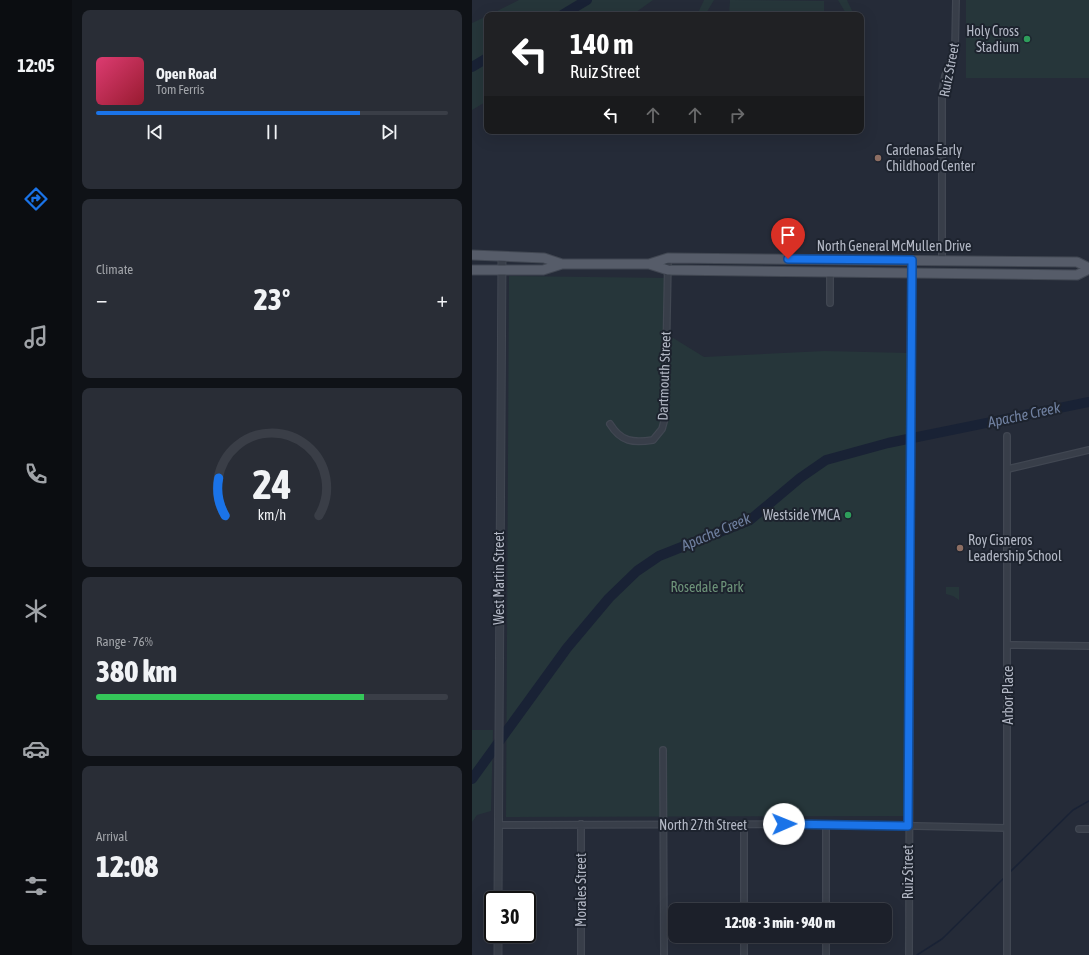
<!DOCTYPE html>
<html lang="en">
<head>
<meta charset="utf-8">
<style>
	body { margin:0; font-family:"Asap Condensed",sans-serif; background:#292d36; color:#f1f3f6; height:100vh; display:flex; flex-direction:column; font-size:15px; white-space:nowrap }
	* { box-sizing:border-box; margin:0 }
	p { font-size:13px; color:#a0a3a8 }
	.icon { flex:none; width:22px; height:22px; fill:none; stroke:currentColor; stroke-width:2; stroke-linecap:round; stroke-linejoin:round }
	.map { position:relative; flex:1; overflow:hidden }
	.drawer { display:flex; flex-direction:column; gap:10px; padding:10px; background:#0f1217; width:400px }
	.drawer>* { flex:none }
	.guide { position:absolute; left:12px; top:12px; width:380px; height:122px; border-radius:8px; box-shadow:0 4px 16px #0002,0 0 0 1px #3a3e47; background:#202124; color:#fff; overflow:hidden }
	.speed { position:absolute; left:12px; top:891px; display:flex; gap:8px; font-size:20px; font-weight:700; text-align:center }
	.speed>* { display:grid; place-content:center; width:52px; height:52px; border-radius:50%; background:#1c202a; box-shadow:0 4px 16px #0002,0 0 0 1px #3a3e47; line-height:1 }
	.speed .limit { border:2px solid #111; border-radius:6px; background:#fff; color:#111 }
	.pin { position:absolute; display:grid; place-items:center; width:34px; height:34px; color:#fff; margin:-41px -17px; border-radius:50% 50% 50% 0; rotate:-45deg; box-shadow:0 0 4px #0007 }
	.pin .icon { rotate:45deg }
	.me { position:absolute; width:44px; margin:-22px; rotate:89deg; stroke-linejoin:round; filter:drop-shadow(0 0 3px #0008) }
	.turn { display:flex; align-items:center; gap:14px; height:84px; padding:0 20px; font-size:18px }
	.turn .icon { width:52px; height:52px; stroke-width:2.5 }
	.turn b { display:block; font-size:28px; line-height:34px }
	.lanes { display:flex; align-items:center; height:38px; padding:0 20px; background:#0003; justify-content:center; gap:20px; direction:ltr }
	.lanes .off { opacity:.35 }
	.big { font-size:30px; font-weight:800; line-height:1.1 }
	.drawer .widget { flex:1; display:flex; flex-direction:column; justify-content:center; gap:6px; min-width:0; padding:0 14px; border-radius:8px; background:#292d36 }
	.drawer .dial { align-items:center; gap:0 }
	.dial svg { height:104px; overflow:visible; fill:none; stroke:#3a3e47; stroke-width:7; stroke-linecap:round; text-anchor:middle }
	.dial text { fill:#f1f3f6; stroke:none }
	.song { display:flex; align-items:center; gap:12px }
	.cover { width:48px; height:48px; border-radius:6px; background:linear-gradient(135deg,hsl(340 70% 55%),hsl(350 70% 35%)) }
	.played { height:4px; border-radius:2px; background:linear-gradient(90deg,#1a73e8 75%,#3a3e47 75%) }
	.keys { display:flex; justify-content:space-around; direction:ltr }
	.heat { display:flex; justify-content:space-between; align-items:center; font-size:22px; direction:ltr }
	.charge { height:6px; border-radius:3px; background:linear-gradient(90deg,#34c759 76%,#3a3e47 0) }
	.trip { position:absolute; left:196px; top:903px; width:224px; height:40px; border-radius:8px; background:#1c202a; box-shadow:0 4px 16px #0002,0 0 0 1px #3a3e47; font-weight:800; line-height:40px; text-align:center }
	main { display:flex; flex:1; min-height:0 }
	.menu { display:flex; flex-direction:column; width:72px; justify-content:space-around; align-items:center; background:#0b0d11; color:#a0a3a8 }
	.menu .icon { width:28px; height:28px }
	.menu .active { color:#1a73e8 }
	.menu b { font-size:18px; color:#f1f3f6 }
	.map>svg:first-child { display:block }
</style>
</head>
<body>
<main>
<nav class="menu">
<b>12:05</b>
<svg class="icon active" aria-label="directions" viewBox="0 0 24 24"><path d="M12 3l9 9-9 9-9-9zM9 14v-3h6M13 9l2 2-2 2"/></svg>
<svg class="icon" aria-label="music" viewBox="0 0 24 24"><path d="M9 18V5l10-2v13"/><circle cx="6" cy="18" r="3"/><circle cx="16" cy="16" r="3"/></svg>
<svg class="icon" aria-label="phone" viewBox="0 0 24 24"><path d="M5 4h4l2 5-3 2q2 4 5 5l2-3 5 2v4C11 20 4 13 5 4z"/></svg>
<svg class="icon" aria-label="climate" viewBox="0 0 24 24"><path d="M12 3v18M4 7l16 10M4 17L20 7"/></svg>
<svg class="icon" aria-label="car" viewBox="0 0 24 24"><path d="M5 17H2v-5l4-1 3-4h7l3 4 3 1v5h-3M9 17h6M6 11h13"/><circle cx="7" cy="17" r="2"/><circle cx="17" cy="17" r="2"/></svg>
<svg class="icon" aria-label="filters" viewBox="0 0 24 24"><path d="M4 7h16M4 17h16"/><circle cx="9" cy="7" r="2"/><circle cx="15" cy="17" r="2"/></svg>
</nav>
<section class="drawer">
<div class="widget">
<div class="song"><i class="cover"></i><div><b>Open Road</b><p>Tom Ferris</p></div></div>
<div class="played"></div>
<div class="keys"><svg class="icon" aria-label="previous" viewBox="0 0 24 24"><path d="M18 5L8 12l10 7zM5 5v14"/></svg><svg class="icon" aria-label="pause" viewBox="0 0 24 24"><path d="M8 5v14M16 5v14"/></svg><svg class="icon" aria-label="next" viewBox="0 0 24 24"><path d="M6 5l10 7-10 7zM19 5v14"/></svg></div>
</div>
<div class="widget"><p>Climate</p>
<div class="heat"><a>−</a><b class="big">23°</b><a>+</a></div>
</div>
<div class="widget dial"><svg viewBox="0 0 100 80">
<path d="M14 69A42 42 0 1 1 86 69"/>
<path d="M14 69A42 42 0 0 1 9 40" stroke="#1a73e8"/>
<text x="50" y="56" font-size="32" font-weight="700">24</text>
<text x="50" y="72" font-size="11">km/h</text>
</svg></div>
<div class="widget"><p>Range · 76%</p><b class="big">380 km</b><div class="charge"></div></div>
<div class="widget"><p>Arrival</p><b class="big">12:08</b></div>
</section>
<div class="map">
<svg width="617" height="955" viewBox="0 0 617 955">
	<rect width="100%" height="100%" fill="#252b38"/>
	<path fill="#26363a" d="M47,0H181L160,15H17Z
		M232,0H242L233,15H225Z
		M258,0L352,1V15H257Z
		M366,0H375L382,15H375Z
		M494,0H617V78H494Z
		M15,16V101L0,110V23Z
		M37,276L199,278L198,336L232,357L353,351L436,353L432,816L34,817Z
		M474,587H487V600L481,596L474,594Z
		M0,730H21L19,811L5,815L0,822Z"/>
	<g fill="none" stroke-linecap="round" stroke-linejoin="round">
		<path stroke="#192235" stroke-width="1.5" d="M537,873L601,810L617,801
			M445,955L470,939L533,877"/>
		<path stroke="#192235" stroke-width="10" d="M90,15L115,0
			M0,67L15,58
			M0,779L95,648L137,598L165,571L187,556L278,520L328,478L354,460L416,443L617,402"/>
		<g stroke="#414752" stroke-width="8">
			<path id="minor" d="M470,261V92L473,76L483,50L484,0
				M358,303V272
				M138,424C149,442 161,443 181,440L190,429L193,418L196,258
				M535,436V955
				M536,469L617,450
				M536,645L617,646
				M191,750L192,955
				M109,824V955
				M354,824V910
				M26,825L354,824L535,828
				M272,825V910
				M607,829H617
				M272,936V955
				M354,936V955
				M437,955L439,260"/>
		</g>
		<g stroke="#414752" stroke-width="9">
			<path id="tertiary" d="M26,900L30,256
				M26,955V934"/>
		</g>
		<g stroke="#414752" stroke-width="11">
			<path id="primary" d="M0,255L72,258L90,264H177L196,270L605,275L617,269
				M177,264L196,258L605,262L617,268
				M0,270H71L90,264"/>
		</g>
		<use href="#minor" stroke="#383e49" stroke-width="5.5"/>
		<use href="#tertiary" stroke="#383e49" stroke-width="7"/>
		<use href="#primary" stroke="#565c69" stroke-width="9"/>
	</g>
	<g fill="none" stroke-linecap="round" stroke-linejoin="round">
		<g stroke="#114b97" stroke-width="10">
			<path id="route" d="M312,824L436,826L440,260L316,259"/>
		</g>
		<use href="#route" stroke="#1a73e8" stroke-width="7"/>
	</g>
	<g fill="#2e9e5b" stroke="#1d232e" stroke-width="1.5">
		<circle cx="555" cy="39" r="4"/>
		<circle cx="376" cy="515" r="4"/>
	</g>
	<g fill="#8d6e63" stroke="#1d232e" stroke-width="1.5">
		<circle cx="406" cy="158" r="4"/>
		<circle cx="488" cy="548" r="4"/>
	</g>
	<g text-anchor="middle" stroke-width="4" stroke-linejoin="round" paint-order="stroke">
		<g font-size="14" fill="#b3b8c5" stroke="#1d232e" text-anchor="end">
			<text x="547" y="36">Holy Cross<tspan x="547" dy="16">Stadium</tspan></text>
			<text x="414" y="155" text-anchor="start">Cardenas Early<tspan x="414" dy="16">Childhood Center</tspan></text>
			<text x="368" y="520">Westside YMCA</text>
			<text x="496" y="545" text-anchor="start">Roy Cisneros<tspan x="496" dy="16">Leadership School</tspan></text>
		</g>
		<g font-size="14" fill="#b3b8c5" stroke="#1d232e">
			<text transform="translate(477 70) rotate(-79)" y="5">Ruiz Street</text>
			<text x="422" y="251">North General McMullen Drive</text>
			<text transform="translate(192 376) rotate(-88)" y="5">Dartmouth Street</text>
			<text transform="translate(27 578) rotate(-90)" y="5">West Martin Street</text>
			<text transform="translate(536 695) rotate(-90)" y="5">Arbor Place</text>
			<text x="231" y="830">North 27th Street</text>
			<text transform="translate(436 872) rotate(-90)" y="5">Ruiz Street</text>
			<text transform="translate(109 890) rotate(-90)" y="5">Morales Street</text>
		</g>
		<g font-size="14" fill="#6d9379" stroke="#1d232e">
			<text x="235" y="592">Rosedale Park</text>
		</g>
		<g font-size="15" font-style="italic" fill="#7080a0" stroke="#1d232e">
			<text transform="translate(552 415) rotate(-12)" y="5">Apache Creek</text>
			<text transform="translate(244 532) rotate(-23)" y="5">Apache Creek</text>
		</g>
	</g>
</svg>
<div class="speed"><div class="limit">30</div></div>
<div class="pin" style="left:316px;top:259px;background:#d93025"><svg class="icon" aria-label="arrive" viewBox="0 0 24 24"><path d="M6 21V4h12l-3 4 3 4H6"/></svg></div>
<svg class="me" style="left:312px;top:824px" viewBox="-20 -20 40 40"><circle r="19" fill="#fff"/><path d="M0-13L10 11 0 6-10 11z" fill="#1a73e8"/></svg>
<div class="trip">12:08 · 3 min · 940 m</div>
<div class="guide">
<div class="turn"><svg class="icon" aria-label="left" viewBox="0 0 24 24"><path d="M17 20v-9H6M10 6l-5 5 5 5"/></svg><div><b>140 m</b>Ruiz Street</div></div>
<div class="lanes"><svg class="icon" aria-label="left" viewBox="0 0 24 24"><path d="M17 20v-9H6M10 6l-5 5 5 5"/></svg><svg class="icon off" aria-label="ahead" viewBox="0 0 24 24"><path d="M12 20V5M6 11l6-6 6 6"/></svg><svg class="icon off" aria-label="ahead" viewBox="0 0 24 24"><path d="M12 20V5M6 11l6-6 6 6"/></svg><svg class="icon off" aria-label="right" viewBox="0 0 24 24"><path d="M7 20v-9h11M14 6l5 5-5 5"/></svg></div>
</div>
</div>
</main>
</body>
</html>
